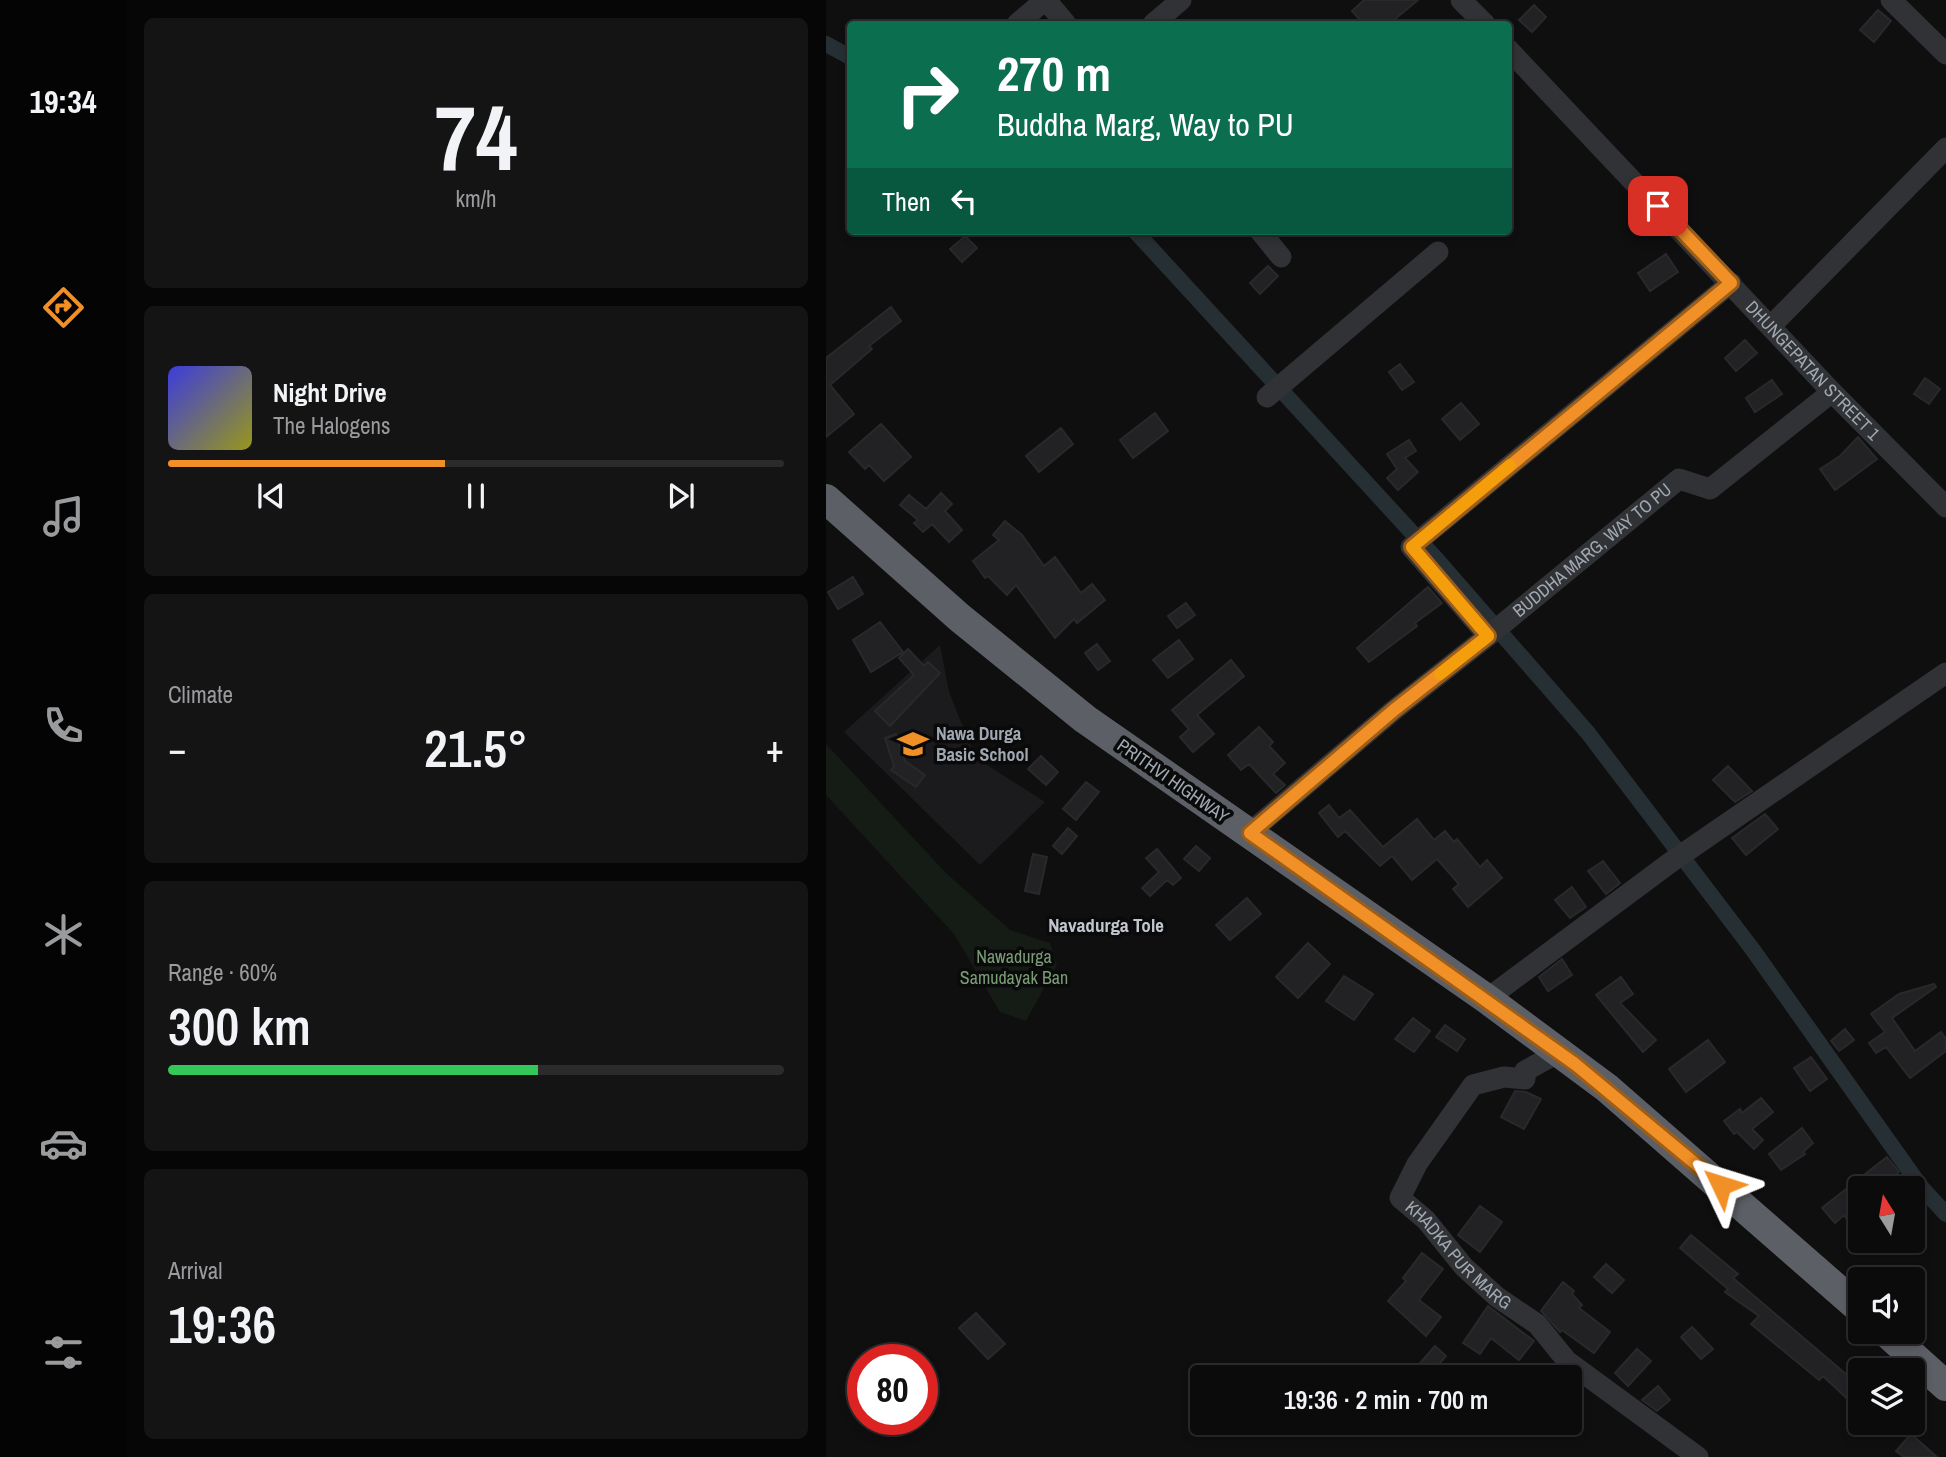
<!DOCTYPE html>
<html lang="en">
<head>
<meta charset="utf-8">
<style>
	body { margin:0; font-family:"Archivo Narrow",sans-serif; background:#141415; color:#f1f3f6; height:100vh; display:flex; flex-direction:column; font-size:26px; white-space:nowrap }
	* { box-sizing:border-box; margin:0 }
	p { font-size:23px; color:#9a9b9d }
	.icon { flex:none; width:38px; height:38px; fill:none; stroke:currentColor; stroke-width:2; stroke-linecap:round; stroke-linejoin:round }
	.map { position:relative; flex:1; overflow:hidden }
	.side { display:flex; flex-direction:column; gap:18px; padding:18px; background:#060607; width:700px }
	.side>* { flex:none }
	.top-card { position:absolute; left:21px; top:21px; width:665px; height:214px; border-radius:7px; box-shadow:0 4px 10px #0003,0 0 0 2px #2b2b2d; background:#0b6e4f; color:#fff; overflow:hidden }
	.needle { width:46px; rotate:349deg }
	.controls { position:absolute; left:1022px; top:1176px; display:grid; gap:14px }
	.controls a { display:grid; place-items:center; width:77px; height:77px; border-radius:7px; background:#0b0b0c; box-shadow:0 4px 10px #0003,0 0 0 2px #2b2b2d; font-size:35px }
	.speed { position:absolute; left:21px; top:1344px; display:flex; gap:14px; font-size:35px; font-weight:700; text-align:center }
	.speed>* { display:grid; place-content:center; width:91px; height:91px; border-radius:50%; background:#0b0b0c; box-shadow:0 4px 10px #0003,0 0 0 2px #2b2b2d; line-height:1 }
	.speed .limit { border:10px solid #d22; background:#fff; color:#111 }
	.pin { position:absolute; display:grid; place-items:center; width:60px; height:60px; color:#fff; margin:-30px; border-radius:14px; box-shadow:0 4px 10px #0006 }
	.me { position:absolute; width:77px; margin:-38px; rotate:311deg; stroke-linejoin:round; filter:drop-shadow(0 0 5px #0008) }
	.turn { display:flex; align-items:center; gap:24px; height:147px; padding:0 35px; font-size:32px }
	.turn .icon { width:91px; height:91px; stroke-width:2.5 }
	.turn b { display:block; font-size:49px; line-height:60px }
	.then { display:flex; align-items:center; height:66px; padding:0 35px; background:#0003; gap:14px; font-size:26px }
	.big { font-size:52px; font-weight:600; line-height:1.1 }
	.side .card { flex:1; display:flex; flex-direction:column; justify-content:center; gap:10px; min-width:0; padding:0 24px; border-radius:10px; background:#141415 }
	.side .dial { align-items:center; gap:0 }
	.dial b { font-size:91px; line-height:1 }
	.song { display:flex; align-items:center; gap:21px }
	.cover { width:84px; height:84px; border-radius:10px; background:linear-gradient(135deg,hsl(240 70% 55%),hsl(60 70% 35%)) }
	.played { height:7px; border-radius:4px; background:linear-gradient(90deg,#f19027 45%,#2b2b2d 45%) }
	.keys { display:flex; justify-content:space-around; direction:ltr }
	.heat { display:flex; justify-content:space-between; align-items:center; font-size:38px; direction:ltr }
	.charge { height:10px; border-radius:5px; background:linear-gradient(90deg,#34c759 60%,#2b2b2d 0) }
	.trip { position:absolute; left:364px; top:1365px; width:392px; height:70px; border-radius:7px; background:#0b0b0c; box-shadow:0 4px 10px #0003,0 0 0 2px #2b2b2d; font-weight:600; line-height:70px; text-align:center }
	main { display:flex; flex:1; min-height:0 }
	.tabs { display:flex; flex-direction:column; width:126px; justify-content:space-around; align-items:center; background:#040405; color:#9a9b9d }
	.tabs .icon { width:49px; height:49px }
	.tabs .on { color:#f19027 }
	.tabs b { font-size:32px; color:#f1f3f6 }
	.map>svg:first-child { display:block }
</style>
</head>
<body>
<main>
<nav class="tabs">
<b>19:34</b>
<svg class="icon on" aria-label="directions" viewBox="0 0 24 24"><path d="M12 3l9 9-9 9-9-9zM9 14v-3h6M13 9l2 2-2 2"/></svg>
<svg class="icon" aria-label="music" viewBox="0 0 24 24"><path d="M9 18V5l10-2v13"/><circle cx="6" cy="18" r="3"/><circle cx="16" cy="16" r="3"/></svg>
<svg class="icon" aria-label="phone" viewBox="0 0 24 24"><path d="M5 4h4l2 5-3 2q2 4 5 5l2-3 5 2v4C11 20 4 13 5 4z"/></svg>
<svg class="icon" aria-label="climate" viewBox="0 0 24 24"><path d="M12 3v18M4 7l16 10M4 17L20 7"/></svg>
<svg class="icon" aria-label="car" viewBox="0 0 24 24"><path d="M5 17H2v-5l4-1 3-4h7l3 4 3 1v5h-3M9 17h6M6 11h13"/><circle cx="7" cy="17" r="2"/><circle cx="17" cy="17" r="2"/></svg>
<svg class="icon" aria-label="filters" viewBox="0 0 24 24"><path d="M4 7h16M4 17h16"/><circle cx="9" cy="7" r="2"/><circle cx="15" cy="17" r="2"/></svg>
</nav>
<section class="side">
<div class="card dial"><b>74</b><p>km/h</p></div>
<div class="card">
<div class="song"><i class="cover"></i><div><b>Night Drive</b><p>The Halogens</p></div></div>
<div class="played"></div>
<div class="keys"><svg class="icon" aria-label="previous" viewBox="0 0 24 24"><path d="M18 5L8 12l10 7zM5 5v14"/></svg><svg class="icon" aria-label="pause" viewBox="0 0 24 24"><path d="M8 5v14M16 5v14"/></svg><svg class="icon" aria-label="next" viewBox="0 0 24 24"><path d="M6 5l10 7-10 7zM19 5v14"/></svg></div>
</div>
<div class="card"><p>Climate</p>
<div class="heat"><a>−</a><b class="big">21.5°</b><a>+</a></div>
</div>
<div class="card"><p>Range · 60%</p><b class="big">300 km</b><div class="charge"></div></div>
<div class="card"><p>Arrival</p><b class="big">19:36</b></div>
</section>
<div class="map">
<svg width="1120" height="1457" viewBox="0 0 1120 1457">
	<rect width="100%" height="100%" fill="#0f0f10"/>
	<path fill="#1b1b1d" d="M114,645L123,692L149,757L219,802L154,865L18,732Z"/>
	<path fill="#151b15" d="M0,744L119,872L184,930L224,943L231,965L200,1021L174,1012L128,934L0,795Z"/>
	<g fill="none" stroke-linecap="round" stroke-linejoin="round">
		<path stroke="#262f33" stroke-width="16" d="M0,44L24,57
			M309,231L613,562L762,733L927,950L1095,1187L1120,1214"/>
	</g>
	<path fill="#222224" stroke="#29292c" stroke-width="2" d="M538,0H592L563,24H538L526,11Z
		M708,5L720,17L706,32L693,20Z
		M1052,10L1065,21L1048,42L1034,30Z
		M139,236L151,248L136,262L124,249Z
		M840,254L852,272L824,291L812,273Z
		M442,266L452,276L434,294L424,283Z
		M65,307L75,321L43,346L46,349L4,385L28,414L0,437V358Z
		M919,340L931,353L910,371L899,358Z
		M574,364L588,382L576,390L563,372Z
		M1099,378L1114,389L1103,404L1088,394Z
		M946,380L956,394L929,412L920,398Z
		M635,403L653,424L634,440L616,419Z
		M329,413L342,431L307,458L294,440Z
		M55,424L85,457L58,481L43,465L39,469L23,452Z
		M235,428L247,444L213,472L200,456Z
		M1032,437L1051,459L1009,490L994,469L1014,456Z
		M583,440L590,451L579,458L592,472L572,490L561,478L571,469L561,454Z
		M115,493L126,504L119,511L136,530L123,542L106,524L97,532L88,523L92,520L74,505L83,495L100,509Z
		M179,521L196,535L218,566L229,557L255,593L266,584L279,600L251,623L248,619L229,638L190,585L181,595L162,576L159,578L147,561L173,540L167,535Z
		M27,577L37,594L12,609L2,592Z
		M602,587L616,603L589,623L591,626L543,662L531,648Z
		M360,603L369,615L351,628L342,616Z
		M54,622L77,652L45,672L27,640Z
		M353,640L367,659L342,678L327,660Z
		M271,644L284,661L272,670L259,653Z
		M82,649L98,666L102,662L114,673L64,726L49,711L88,675L73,658Z
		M405,660L418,676L371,715L388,734L367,752L354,737L363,729L346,710Z
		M433,727L447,742L443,746L459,763L447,774L459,785L450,793L423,764L415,770L402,755Z
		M70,734L79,761L99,775L90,787L65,770L68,766L59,738Z
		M215,756L232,772L220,785L202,769Z
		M902,766L926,791L909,802L887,780Z
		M260,782L273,792L250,820L237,809Z
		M503,805L513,818L524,810L557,847L591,819L608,840L619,831L628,842L631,839L654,867L661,860L676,878L642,907L627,889L633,884L611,859L586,880L566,856L554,866L519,831L512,837L493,813Z
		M939,814L952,829L920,855L906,838Z
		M242,828L251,836L236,854L227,846Z
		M370,846L384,858L373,871L358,859Z
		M331,849L355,878L347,885L341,880L324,896L316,888L333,872L320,858Z
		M207,854L221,857L213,894L199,891Z
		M777,861L794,883L780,894L762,871Z
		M746,887L760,907L744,918L729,900Z
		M421,898L435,914L404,940L390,925Z
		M482,943L504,964L472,998L450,977Z
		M736,959L746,975L722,991L713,977Z
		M518,976L547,994L528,1020L500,1001Z
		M795,977L807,994L794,1003L830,1040L817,1052L770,995Z
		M1108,984L1110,987L1066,1018L1089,1051L1115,1032L1120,1039V1051L1084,1078L1060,1047L1050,1053L1043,1043L1059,1032L1045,1014L1073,994Z
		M587,1018L604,1031L588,1052L569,1039Z
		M619,1025L639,1039L631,1051L610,1037Z
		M1019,1029L1028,1040L1013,1051L1005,1041Z
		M882,1040L899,1062L860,1092L843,1069Z
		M985,1057L1001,1079L984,1091L968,1068Z
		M689,1091L700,1092L715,1099L698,1129L675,1117Z
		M935,1098L947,1112L926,1129L937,1140L928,1149L911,1132L908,1134L898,1121L914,1109L916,1113Z
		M976,1128L987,1143L977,1152L979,1154L955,1170L943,1154Z
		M1061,1157L1073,1172L1051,1188H1034V1241L1018,1215L1009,1223L996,1208Z
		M654,1206L676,1222L654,1252L632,1235Z
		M865,1235L912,1274L907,1278L1034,1386V1400L1029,1406L997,1376L993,1380L925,1324L933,1316L899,1292L902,1289L854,1248Z
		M596,1253L617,1269L593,1300L615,1317L600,1336L562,1301L580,1281L577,1278Z
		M780,1264L798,1280L786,1293L768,1277Z
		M737,1282L748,1291L746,1294L756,1305L753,1308L784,1332L768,1353L736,1330L734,1332L715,1311Z
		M662,1306L708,1341L693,1360L665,1338L654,1354L637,1343Z
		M150,1313L179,1344L162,1359L133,1328Z
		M866,1327L887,1349L875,1359L855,1337Z
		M609,1346L620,1356L602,1377H582Z
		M811,1349L825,1361L802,1386L789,1373Z
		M832,1386L844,1400L831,1411L816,1400Z
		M1085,1434L1111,1457H1078L1070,1451Z"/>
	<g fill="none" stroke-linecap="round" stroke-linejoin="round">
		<g stroke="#303235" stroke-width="21">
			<path d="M220,0L240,24"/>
			<path d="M635,0L659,24"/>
			<path d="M1065,0L1120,54"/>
			<path d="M191,24L219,0"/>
			<path d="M327,24L355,0"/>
			<path id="s1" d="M682,49L1006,392L1120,507"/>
			<path d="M434,231L455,257"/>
			<path d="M945,326L1120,148"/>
			<path d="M441,397L612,252"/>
			<path id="s2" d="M662,636L853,479L884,489L1006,392"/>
			<path d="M423,833L568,710L662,636L585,547L905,283"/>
			<path d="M661,999L845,862L1120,673"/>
			<path id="s3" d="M733,1052L699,1071V1079L678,1077L647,1085L591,1164L574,1198L600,1220L638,1267L671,1297L711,1324L741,1361L872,1457"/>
		</g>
		<path stroke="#5c6066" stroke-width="30" d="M0,499L134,618L259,719L661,999L781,1088L1034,1309
			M1060,1332L1120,1386"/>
	</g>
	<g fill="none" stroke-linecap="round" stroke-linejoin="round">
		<g stroke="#9d5e19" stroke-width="18">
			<path id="route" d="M832,206L905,283L586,547L662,636L568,710L424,833L749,1064L895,1185"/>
		</g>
		<use href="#route" stroke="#f19027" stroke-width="12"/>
		<path stroke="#f59e0b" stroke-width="12" d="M614,674L662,636L586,547L684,465"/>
	</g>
	<defs>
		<g id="school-bare" transform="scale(2.415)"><path d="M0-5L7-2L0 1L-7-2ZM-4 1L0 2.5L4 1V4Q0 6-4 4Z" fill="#f19027" stroke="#0a0a0b" stroke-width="2.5" paint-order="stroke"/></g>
	</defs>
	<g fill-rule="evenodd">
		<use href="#school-bare" x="87" y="744"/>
	</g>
	<g text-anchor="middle" stroke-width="7" stroke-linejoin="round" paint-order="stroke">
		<g font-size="18" fill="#a0a8b1" stroke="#0a0a0b">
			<text dy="6" stroke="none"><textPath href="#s1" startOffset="443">DHUNGEPATAN STREET 1</textPath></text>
			<text dy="6" stroke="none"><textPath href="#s2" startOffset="135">BUDDHA MARG, WAY TO PU</textPath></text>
			<text transform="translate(347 781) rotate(35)" y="6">PRITHVI HIGHWAY</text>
			<text dy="6" stroke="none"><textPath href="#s3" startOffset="317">KHADKA PUR MARG</textPath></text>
		</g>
		<g font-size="18" font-weight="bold" fill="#a0a8b1" stroke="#0a0a0b" text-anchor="start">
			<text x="110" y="740">Nawa Durga<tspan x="110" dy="21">Basic School</tspan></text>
		</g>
		<g font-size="18" fill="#7a9d76" stroke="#0a0a0b">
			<text x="188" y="963">Nawadurga<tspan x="188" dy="21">Samudayak Ban</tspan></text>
		</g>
		<g font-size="19" font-weight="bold" fill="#c1c6cd" stroke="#0a0a0b">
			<text x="280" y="932">Navadurga Tole</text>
		</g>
	</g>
</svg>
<div class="controls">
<a><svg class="needle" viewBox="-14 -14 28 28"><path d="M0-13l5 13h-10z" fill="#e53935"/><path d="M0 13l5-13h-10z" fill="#9a9b9d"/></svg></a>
<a><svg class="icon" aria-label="sound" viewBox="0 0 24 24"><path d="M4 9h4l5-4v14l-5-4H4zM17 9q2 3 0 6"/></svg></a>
<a><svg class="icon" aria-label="layers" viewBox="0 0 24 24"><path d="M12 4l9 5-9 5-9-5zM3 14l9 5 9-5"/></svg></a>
</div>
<div class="speed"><div class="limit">80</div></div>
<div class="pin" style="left:832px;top:206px;background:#d93025"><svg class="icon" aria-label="arrive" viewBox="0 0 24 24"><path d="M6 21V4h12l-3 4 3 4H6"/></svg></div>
<svg class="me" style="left:895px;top:1185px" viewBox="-20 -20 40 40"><path d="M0-17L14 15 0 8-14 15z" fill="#f19027" stroke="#fff" stroke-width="4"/></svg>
<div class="trip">19:36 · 2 min · 700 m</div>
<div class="top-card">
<div class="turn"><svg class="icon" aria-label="right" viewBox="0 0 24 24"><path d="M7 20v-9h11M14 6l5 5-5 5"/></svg><div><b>270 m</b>Buddha Marg, Way to PU</div></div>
<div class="then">Then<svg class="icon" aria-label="left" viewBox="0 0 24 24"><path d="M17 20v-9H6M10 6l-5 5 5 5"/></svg></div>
</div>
</div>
</main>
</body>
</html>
